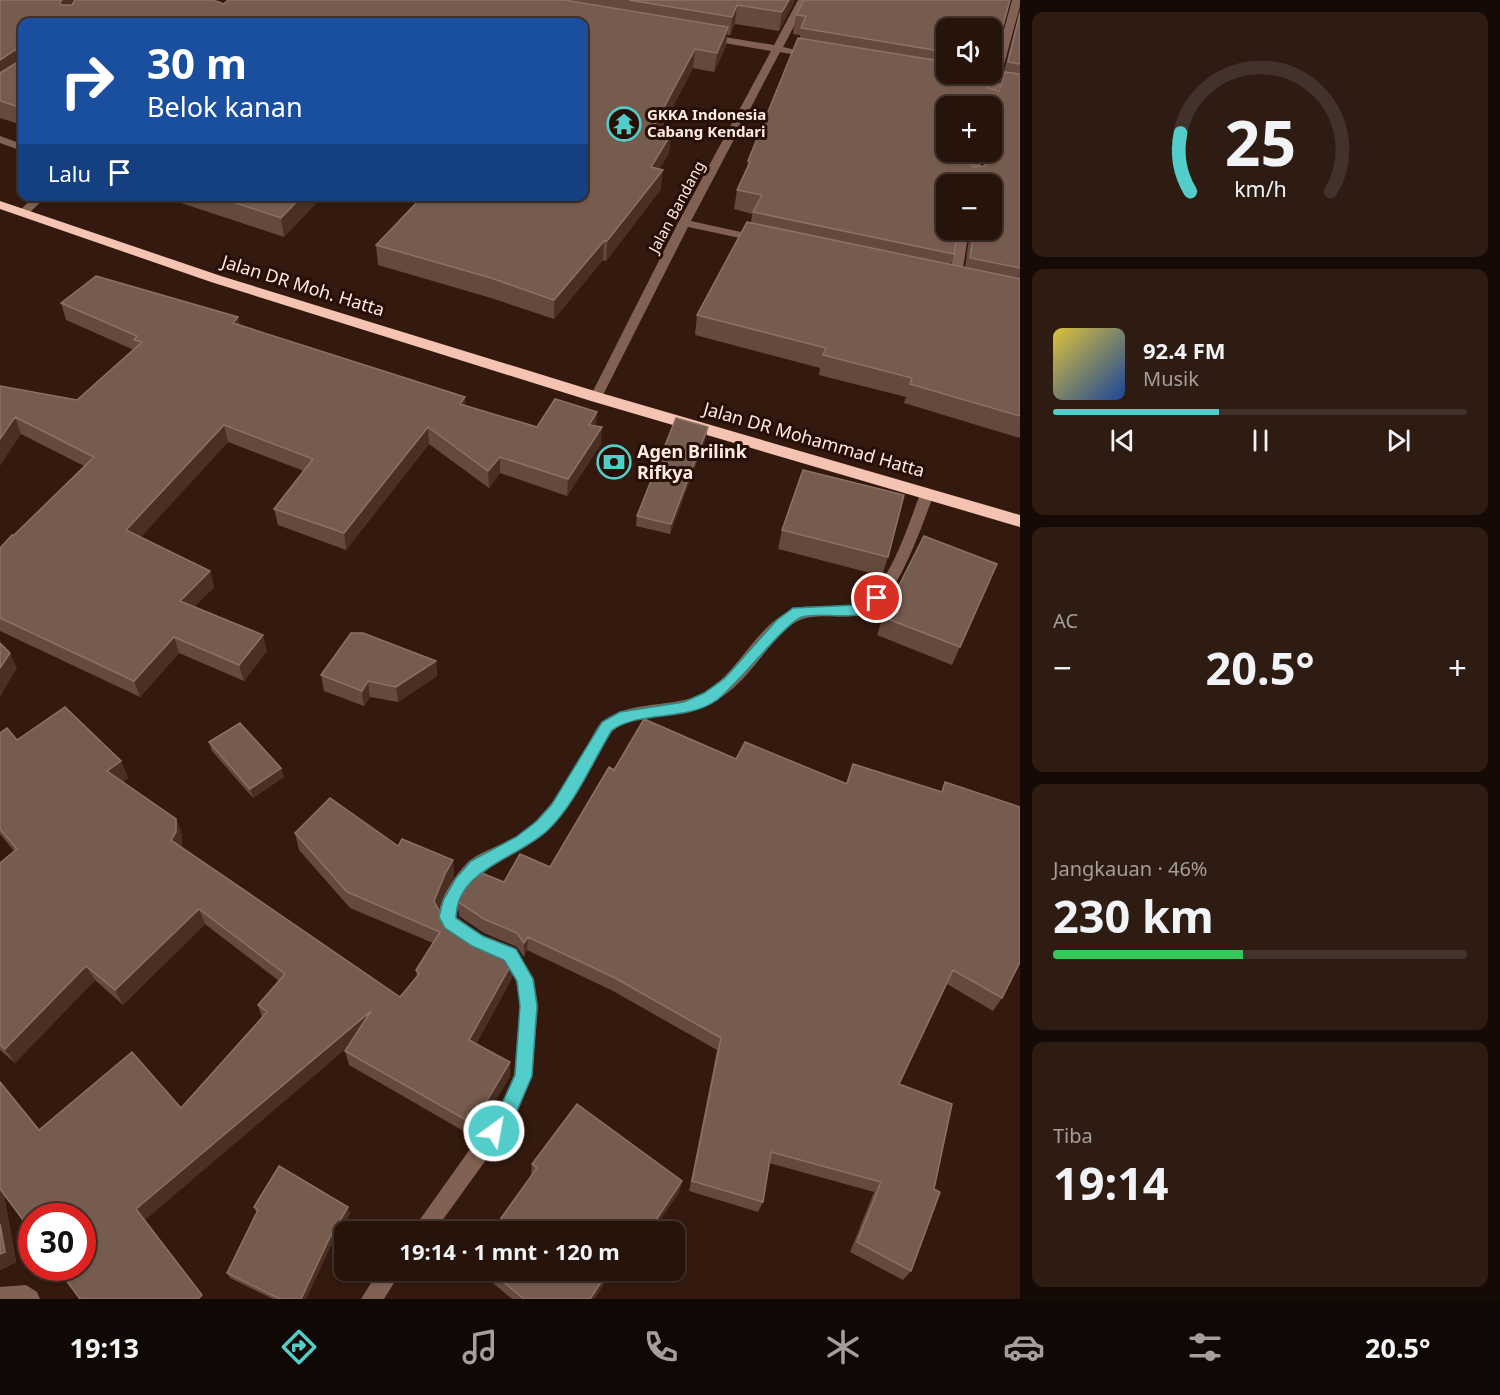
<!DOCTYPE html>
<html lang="id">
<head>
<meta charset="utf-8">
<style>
	body { margin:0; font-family:"Noto Sans",sans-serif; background:#2e1c13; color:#f1f3f6; height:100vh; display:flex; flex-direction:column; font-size:22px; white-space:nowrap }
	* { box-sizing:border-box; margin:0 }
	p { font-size:20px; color:#a49e9c }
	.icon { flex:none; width:33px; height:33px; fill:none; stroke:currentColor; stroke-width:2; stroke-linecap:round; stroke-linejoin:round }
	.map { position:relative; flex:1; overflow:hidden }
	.drawer { display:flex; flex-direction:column; gap:12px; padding:12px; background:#150a06; width:480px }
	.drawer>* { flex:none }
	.banner { position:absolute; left:18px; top:18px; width:570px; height:183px; border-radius:12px; box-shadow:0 2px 4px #0004,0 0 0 2px #42322b; background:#1a4fa0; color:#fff; overflow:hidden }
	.tools { position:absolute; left:936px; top:18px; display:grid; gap:12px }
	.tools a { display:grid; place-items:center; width:66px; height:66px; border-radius:12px; background:#26130a; box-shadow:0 2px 4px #0004,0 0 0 2px #42322b; font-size:30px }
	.speed { position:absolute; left:18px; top:1203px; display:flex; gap:12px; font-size:30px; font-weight:700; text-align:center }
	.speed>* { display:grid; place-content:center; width:78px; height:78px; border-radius:50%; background:#26130a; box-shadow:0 2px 4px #0004,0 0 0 2px #42322b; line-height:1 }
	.speed .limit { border:9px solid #d22; background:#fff; color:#111 }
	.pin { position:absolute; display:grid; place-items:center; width:51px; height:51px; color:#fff; margin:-26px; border:3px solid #fff; border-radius:50%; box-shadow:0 2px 6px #0007 }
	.me { position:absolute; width:66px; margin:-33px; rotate:32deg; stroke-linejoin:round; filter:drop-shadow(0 0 4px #0008) }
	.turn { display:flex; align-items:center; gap:21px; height:126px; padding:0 30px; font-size:27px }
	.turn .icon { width:78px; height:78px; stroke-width:2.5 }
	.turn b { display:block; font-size:42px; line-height:51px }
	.then { display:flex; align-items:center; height:57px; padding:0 30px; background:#0003; gap:12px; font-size:22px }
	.big { font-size:45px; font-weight:700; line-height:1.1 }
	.drawer .tile { flex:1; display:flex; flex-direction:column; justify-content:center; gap:9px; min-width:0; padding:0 21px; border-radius:12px; background:#2e1c13 }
	.drawer .dial { align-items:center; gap:0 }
	.dial svg { height:156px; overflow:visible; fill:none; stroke:#42322b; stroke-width:7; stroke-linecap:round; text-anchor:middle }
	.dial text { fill:#f1f3f6; stroke:none }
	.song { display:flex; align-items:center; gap:18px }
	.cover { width:72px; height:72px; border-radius:9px; background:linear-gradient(135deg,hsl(50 70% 55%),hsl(220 70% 35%)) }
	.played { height:6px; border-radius:3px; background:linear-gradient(90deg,#53cdc9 40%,#42322b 40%) }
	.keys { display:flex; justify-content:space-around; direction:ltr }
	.heat { display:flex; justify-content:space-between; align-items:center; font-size:33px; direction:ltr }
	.charge { height:9px; border-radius:4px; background:linear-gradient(90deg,#34c759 46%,#42322b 0) }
	.trip { position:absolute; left:334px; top:1221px; width:351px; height:60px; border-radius:12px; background:#26130a; box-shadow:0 2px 4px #0004,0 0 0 2px #42322b; font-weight:700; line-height:60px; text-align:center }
	.tabs { display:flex; height:96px; justify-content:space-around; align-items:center; background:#0f0804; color:#a49e9c }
	.tabs .icon { width:42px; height:42px }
	.tabs .selected { color:#53cdc9 }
	.tabs b { font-size:27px; color:#f1f3f6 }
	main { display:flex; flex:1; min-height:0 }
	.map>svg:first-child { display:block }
</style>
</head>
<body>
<main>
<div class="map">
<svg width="1020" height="1299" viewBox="0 0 1020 1299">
	<rect width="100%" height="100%" fill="#33190e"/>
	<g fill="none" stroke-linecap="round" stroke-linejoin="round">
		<path fill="#816154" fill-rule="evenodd" d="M798,0H808L783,47L818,55L813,58L780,52L691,221L759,236L765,239L759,242L688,227L602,397L601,400H591L590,397L678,223L771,51L706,40L701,37L706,34L774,45Z
			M1012,0H1020V6L999,83L1020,86V92L998,89L992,108L983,106L988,87L965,81L970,78L990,81Z
			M0,136L22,144V151L0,143Z
			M973,152H983L978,184H967Z
			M35,196H47L27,215H19V211Z
			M957,230H969L961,281L955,285L949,281Z
			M927,489L934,494C922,525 900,592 873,610C867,614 858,616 851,616C830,618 808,612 790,626C761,650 745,689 708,704C685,714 628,715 613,731C607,736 603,747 599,754C583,781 569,813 545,833C510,863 469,864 456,917L469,926L472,932L469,938L463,940C453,936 439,928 439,916C438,898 457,873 469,861C481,851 500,846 514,838C528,830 540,817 550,805C566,786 578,761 591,739C594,733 598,725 603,721C632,699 673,709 703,693C739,673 755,626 792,610C813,601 848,613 864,601C891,581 908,526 920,494Z
			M489,938L516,949L534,979L538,1006L532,1075L514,1121L434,1232H411L500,1107L514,1075L520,1006L516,981L504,961L483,952L480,946L483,940Z
			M379,1270H402L384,1299H361Z
			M26,1285L37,1292L40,1299H0V1287Z"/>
		<path fill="#f5c3b1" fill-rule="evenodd" d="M0,201L221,276L601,393L1020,515V527L591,401L211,282L0,209Z"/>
	</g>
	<path fill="#65493e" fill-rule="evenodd" d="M0,0L224,4L228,0H795L779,31L735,24L730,35H727L726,46L714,72L693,68L660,131L671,134L669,153L659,169L661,189L606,261L603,260L554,319L491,298L378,265L376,245L584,196V22H22V125L0,118Z
		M804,0H1010L992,68V28H946V74H990L987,88L999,91L1020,9V438L904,403L906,397L819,375L820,368L695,335L697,315L747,222L751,223L752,214L734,209L737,190L747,168L748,161L798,38H800V35L793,34L796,15ZM946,106H992V152H985L983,166L973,167L971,164L974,152H946ZM946,184H992V230H970L965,268L951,265L954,254L958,230H946Z
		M160,196H323L284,237Z
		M61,303L240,326L465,397V406L537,427L596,426L601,444L567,496L500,473L489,488L429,444L346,550L278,525L274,509L304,471L228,442L140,537L210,571L214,587L194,607L267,651L244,681L179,653L140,697L0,631V548L14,535L84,466L21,434L0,386L77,400L134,350L66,320Z
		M706,437L670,534L636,526L637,516Z
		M782,530L888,557L882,576L778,549Z
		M997,564L952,665L877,635L883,617Z
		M436,661L437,676L398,702L370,697L364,706L324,691L321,675Z
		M0,733L17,740L121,761L128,778L123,782L176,819L182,835V848L400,997L417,976L416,970L433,943L350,908L299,850L295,833L398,846L453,860L454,876L446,890L438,909L441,914L512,978L476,1044L510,1062V1076L474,1137L349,1065L345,1051L349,1046L4,1195L16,1262L0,1270V1082L39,1130L181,1108L262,1017L258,1005L279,981L205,924L123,1005L95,980L15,1063L0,1050V863L14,851L0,834Z
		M209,742L281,768L284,777L253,798L212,751Z
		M736,759L846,783L853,764L941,792L945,782L1002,998L993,1011L947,984L899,1084L911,1271L903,1280L850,1252L874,1192L769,1163L763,1202L758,1212L689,1191L717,1050L613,991L527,950L524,957L517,947L484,933L459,916L458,902L504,882L550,867L614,770Z
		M532,1164L679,1193L531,1176Z
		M254,1207L350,1213L331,1245L306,1299H273L230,1278L227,1273L257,1214Z
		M477,1270H613L594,1299H512Z"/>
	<path fill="#4a2f23" d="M62,0H79L65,21L60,2Z
		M789,0H795L779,31L782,12Z
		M737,5L735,24L730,35L732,17Z
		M728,27L726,46L714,72L717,53Z
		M695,49L693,68L650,149L652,130Z
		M15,50L21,69L0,83V60Z
		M671,134L669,153L649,186L651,167Z
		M663,170L661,189L606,261L607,241Z
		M302,196H323L284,237L281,218Z
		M604,241L603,260L554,319V300Z
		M238,317L242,334L233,323Z
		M465,397L466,414L460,404Z
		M597,412L596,429L589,425Z
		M15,417L21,434L0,466V439Z
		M224,425L228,442L132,547L126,530Z
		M428,427L429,444L346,550L344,533Z
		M602,427L601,444L567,496L568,479Z
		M708,427L706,437L670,534L671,524Z
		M500,457V473L489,488L488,471Z
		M210,571L214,587L184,617L180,601Z
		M263,635L267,651L244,681L239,665Z
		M174,637L179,653L140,697L134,681Z
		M10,653L17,668L0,697V668Z
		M436,661L437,676L398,702L396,687Z
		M368,681L370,697L364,706L362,691Z
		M121,761L128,778L114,788L107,771Z
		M281,768L284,777L253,798L250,789Z
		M176,819L182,835V849L171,840Z
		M453,860L454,876L446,890L436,916L434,901L445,874Z
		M199,909L205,924L123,1005L115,990Z
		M528,937L527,950L524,957V943Z
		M512,963V978L470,1054L469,1040Z
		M86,966L95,980L15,1063L5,1049Z
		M371,1011L374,1025L144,1221L136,1209Z
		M510,1062V1076L474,1137L473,1124Z
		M682,1181L679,1193L652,1232H648Z
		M0,1186L3,1190L16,1262L0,1270Z
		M348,1207L350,1213L331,1245L306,1299H301L329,1239Z
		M609,1270H613L594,1299H590Z"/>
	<path fill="#765b4f" stroke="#8b7167" stroke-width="1.5" fill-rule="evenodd" d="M0,0H62L60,2L61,5H72L75,0H213L224,4L228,0H564L728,27L717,53L695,49L652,130L671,134L651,167L663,170L607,241H604L554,300L491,278L376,245L423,196H584V22H22V108L0,101V73L18,62V51L15,50L0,60Z
		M629,0H789L782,12L737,5L732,17Z
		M804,0H1010L994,59H992V28H946V52L801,28L806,16L796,15Z
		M1020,13V64L1008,62Z
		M798,38L946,62V74H990L987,88L999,91L1005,72L1020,74V268L970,258L974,230H992V184H946V230H958L954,254L753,212L762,195L737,190L750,162L748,161ZM946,106H992V152H988L985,166L973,167L971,164L974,152H946Z
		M215,196H302L281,218Z
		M747,222L1020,279V416L910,384L912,378L823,355L826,348L697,315Z
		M96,276L238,317L233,323L465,397L460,404L537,427L555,399L597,412L589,425L602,427L568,479L500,457L488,471L428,427L344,533L274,509L313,459L224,425L126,530L210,571L180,601L263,635L239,665L174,637L134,681L0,618V548L12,535H14L94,457L15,417L0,439V386L77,400L142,342L134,340L137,336L61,303Z
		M676,418L708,427L671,524L637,516Z
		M803,470L904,495L888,557L782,530Z
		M924,536L997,564L960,647L883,617Z
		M351,633H363L436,661L396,687L368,681L362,691L321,675Z
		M0,643L10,653L0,668Z
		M65,707L121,761L107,771L176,819V832L171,840L400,997L419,974L416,970L440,932L347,892L295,833L330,798L398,846L402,839L453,860L445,874L434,901L441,914L469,934L502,948L512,963L469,1040L510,1062L473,1124L345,1051L371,1011L136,1209L202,1295L198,1299H80L57,1268H82V1216H32V1232L0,1189V1082L39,1130L132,1052L181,1108L267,1012L258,1005L285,974L199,909L115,990L86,966L5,1049L0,1045V863L17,849L0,829V733L7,728L17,740Z
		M644,719L736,759L745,742L847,784L853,764L942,792L945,782L1020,807V962L1002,998L953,970L899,1084L952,1104L934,1189L940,1192L911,1271L857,1242L881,1182L771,1152L763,1202L692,1181L721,1038L615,978L528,937L524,943L517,933L484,919L458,902L462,887L474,870L504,882L520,854L550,867L609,767L614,770Z
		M240,723L281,768L250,789L209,742Z
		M577,1104L682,1181L648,1232H491L537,1168L532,1164Z
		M279,1166L348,1207L329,1239L301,1299H280L227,1273L258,1210L254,1207Z
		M0,1224L5,1252L0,1254Z
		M489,1270H609L590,1299H524Z"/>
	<path fill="#53cdc9" stroke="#368583" stroke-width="1.5" d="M877,593L884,598C867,627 828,610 802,617C787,621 737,685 717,700C686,722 642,710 612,730C592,763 575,804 548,830C519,858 456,869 456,918L483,936L516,949L533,979L537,1006L532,1076L513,1120L500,1137L494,1140L488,1137L486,1131L500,1108L515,1075L520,1006L517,981L504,960L472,946L445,928L439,917L443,901L456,878L471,861L516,837L537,821L552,804L602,722L620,712L684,702L704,693L725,678L777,620L793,608L856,605Z"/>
	<defs>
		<g id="temple-ring" transform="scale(1.725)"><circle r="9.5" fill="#280f06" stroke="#53cdc9" stroke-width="1.5"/><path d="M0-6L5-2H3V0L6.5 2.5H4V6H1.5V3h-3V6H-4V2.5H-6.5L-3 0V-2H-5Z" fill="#53cdc9"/></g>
		<g id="bank-ring" transform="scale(1.725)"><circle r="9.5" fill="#280f06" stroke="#53cdc9" stroke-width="1.5"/><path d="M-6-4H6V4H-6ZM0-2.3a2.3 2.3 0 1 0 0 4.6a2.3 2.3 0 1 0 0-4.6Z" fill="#53cdc9"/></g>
	</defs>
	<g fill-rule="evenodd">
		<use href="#temple-ring" x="624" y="124"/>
		<use href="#bank-ring" x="614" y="462"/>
	</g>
	<g text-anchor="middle" stroke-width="6" stroke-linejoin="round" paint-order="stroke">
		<g font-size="15" font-weight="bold" fill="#feebe4" stroke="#280f06" text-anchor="start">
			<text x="647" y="120">GKKA Indonesia<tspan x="647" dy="17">Cabang Kendari</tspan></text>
		</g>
		<g font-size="15" fill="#feebe4" stroke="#280f06">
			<text transform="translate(677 207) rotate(-62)" y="5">Jalan Bandang</text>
		</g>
		<g font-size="18" fill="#feebe4" stroke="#280f06">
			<text transform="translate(303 286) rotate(17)" y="6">Jalan DR Moh. Hatta</text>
			<text transform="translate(814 440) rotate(16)" y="6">Jalan DR Mohammad Hatta</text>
		</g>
		<g font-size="18" font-weight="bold" fill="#feebe4" stroke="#280f06" text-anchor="start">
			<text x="637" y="458">Agen Brilink<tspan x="637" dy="21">Rifkya</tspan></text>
		</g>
	</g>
</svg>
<div class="tools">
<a><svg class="icon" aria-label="sound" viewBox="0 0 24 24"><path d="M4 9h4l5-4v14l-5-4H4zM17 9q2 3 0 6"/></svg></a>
<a>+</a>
<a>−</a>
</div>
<div class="speed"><div class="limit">30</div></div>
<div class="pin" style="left:877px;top:598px;background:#d93025"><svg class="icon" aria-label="arrive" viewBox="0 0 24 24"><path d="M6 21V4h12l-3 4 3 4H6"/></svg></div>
<svg class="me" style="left:494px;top:1131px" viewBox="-20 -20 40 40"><circle r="17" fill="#53cdc9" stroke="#fff" stroke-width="3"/><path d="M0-11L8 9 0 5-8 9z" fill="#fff"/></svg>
<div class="trip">19:14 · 1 mnt · 120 m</div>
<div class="banner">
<div class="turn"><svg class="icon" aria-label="right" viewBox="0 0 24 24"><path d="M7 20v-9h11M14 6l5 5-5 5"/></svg><div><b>30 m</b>Belok kanan</div></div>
<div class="then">Lalu<svg class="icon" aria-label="arrive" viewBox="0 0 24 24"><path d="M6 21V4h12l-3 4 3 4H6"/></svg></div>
</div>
</div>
<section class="drawer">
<div class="tile dial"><svg viewBox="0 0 100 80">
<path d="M14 69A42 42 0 1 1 86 69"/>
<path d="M14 69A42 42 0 0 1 9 39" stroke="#53cdc9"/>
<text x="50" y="56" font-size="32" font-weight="700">25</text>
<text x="50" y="72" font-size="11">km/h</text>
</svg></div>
<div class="tile">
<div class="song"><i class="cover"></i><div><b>92.4 FM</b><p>Musik</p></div></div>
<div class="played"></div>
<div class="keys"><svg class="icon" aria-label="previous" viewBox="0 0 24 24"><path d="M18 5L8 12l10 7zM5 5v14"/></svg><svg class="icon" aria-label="pause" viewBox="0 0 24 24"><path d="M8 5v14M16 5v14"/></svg><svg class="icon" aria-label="next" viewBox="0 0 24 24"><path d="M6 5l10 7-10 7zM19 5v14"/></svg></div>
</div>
<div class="tile"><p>AC</p>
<div class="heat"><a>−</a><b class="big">20.5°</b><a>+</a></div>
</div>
<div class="tile"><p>Jangkauan · 46%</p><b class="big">230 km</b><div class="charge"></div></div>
<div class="tile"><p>Tiba</p><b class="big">19:14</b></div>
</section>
</main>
<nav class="tabs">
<b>19:13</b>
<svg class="icon selected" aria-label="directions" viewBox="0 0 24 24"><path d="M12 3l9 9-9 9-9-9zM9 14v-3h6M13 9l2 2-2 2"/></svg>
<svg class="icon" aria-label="music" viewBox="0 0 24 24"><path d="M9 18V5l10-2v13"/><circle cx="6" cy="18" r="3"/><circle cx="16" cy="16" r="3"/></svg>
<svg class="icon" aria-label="phone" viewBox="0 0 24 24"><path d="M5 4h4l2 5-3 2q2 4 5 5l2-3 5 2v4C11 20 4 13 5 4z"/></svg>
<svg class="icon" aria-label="climate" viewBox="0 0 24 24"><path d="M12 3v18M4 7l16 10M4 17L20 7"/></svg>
<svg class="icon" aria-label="car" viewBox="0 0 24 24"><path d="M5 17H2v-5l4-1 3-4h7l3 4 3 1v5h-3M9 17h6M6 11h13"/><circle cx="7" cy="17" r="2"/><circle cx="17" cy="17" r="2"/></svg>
<svg class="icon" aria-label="filters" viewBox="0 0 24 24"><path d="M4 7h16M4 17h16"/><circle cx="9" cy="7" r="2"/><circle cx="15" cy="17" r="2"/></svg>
<b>20.5°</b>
</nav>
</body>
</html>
